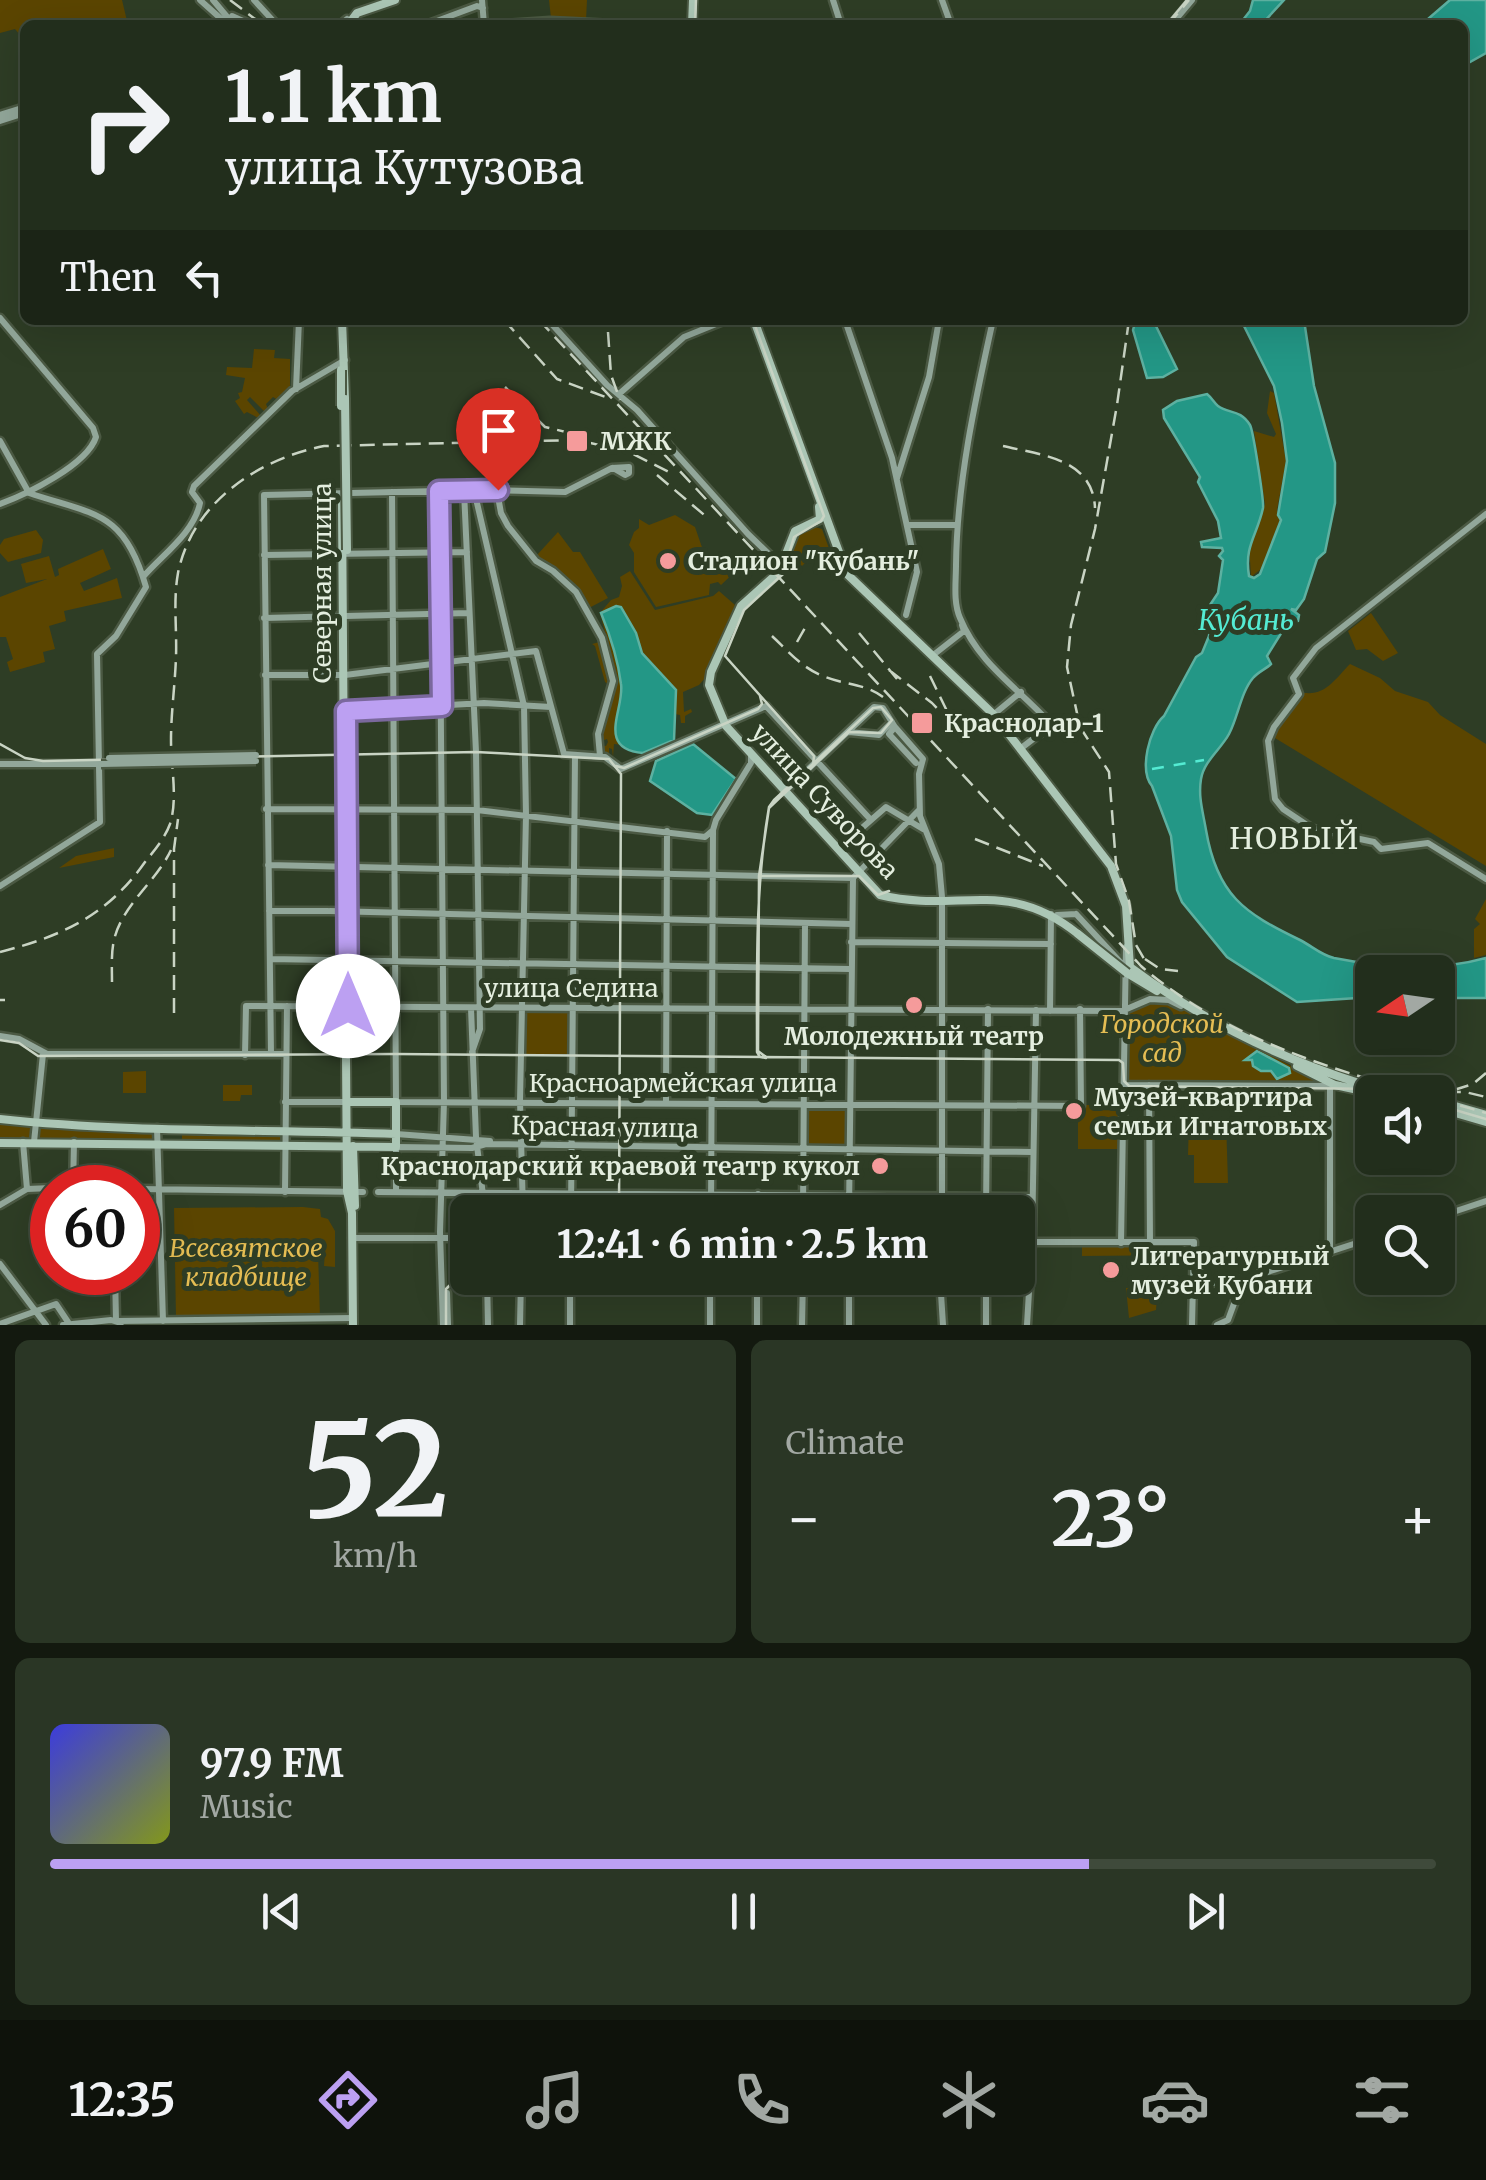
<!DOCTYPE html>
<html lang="en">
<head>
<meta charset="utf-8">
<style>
	body { margin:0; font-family:Merriweather,serif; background:#2a3625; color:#f1f3f6; height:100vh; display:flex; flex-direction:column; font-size:38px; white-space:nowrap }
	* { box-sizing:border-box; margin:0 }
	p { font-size:32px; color:#a2a8a3 }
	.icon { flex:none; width:55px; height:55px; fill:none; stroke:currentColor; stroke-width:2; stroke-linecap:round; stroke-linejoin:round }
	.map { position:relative; height:1325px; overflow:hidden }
	.sheet { display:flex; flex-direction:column; gap:15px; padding:15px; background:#13190f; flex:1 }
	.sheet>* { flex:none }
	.hud { position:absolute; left:20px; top:20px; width:1448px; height:305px; border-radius:15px; box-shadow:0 10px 40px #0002,0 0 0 2px #3f4a3b; background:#222e1c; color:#f1f3f6; overflow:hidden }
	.needle { width:65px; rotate:257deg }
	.fabs { position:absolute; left:1355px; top:955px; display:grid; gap:20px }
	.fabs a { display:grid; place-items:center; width:100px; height:100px; border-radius:15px; background:#222e1c; box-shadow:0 10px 40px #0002,0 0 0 2px #3f4a3b; font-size:50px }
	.speed { position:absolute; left:30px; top:1165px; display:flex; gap:20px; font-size:50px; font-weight:700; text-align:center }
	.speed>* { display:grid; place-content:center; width:130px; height:130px; border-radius:50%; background:#222e1c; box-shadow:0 10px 40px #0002,0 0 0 2px #3f4a3b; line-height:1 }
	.speed .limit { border:15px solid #d22; background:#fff; color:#111 }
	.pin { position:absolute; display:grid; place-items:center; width:85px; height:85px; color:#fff; margin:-102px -42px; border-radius:50% 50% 50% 0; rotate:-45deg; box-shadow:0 0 10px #0007 }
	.pin .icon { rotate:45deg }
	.me { position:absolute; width:110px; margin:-55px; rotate:0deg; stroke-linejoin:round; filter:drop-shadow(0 0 8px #0008) }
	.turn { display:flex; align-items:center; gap:35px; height:210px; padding:0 40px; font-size:45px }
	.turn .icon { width:130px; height:130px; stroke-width:2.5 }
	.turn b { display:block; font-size:70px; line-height:85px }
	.then { display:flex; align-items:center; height:95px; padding:0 40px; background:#0003; gap:20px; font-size:38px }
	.big { font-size:75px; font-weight:700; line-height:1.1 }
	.sheet .tile { flex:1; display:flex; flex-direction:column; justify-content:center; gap:15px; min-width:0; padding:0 35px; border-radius:15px; background:#2a3625 }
	.sheet .dial { align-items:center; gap:0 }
	.dial b { font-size:130px; line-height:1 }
	.song { display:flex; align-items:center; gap:30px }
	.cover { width:120px; height:120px; border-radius:15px; background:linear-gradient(135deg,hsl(240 70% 55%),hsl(70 70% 35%)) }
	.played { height:10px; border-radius:5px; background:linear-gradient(90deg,#bca0f2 75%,#3f4a3b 75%) }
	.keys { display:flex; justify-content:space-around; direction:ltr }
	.heat { display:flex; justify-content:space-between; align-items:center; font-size:55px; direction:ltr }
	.sheet .tiles { flex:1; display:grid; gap:15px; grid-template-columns:1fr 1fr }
	.tile:last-child { grid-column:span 2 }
	.trip { position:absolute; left:450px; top:1195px; width:585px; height:100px; border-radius:15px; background:#222e1c; box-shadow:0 10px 40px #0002,0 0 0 2px #3f4a3b; font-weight:700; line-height:100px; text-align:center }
	.tabs { display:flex; height:160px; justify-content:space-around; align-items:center; background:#0e120b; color:#a2a8a3 }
	.tabs .icon { width:70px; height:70px }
	.tabs .current { color:#bca0f2 }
	.tabs b { font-size:45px; color:#f1f3f6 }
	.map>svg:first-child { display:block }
</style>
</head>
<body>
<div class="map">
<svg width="1486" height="1325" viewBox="0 0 1486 1325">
	<rect width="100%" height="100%" fill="#2e3d25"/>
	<path fill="#5b4500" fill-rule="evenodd" d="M0,0H122L128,25H25V41L15,29L0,33Z
		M549,0H587L586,20L551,18Z
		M254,349L275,350L274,358L290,359V388L278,400L273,397L266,404L268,409L265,412L250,397L247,400L262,417L260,419L247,412L244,414L235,401L240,398L238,393L242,392L245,378L226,375L227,367L252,368Z
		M1270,391L1274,393L1286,461L1277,510L1280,520L1261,569L1251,577L1249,543L1265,504L1254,431L1274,437L1276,434L1267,413Z
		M675,515L695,527L706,559L701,564L707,572L705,566L713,559L717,563L729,553L741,566L721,585L718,582L710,584L709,595L656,607L634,572V553L629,545L634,532L639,528V519L649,525Z
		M815,527L822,529L835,565L824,568L813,555L797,571L788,569C792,545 791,536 815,527Z
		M36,530L43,540L41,553L8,562L0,553V545L4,539Z
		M558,532L573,552H580L608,598L589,608L576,589L537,555Z
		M103,549L111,569L80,583L84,591L117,578L122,598L64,611L66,621L49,626L55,649L43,652L45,662L10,672L7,662L13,659L6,637H0V597L47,579L26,583L21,564L49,556L55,577L59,575L58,569Z
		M630,571L655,610L713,596L719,591L735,605L706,677L699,685L683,692L684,712L691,709L692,712L685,716V723H681L680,715L675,714L676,690L602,611C608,635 622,664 621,690C621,711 607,726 622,745L614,744L613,757L612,749L609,748V757L600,755V745L606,746L608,742L607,739L599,742C599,728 600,714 604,699L610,704L611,696L606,694L608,684L605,682L595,646L592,644L607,640L619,684L600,613L611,600L619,597L622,586L620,577Z
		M1371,613L1398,653L1383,661L1367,649L1356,650L1348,631Z
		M1350,664L1380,678L1395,691L1428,702L1440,715L1486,744V866L1270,735L1299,692C1325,698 1334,680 1350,664Z
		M114,848V857L59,868L76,856Z
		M1486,899V955L1474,958V929L1480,924L1475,919Z
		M1156,1000L1172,1003L1325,1084L1130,1083L1126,1080L1127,1014ZM1257,1051L1288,1067L1289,1072L1274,1078L1271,1071L1260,1070L1248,1058Z
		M525,1010L570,1011V1054H524Z
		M146,1071V1093H123V1072Z
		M223,1085H252V1095H241L240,1101H223Z
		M1085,1105H1120V1149H1078V1108Z
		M809,1106H847V1145H809Z
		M1189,1120H1226L1228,1183H1194V1155H1188Z
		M0,1121L34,1124L33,1140H0Z
		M38,1125L157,1129V1140H37Z
		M182,1129L283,1133V1142L182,1141Z
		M899,1197L939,1198V1212H899Z
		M303,1207L320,1209L321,1217L328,1219L335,1231V1267L324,1266L325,1251H318L320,1317L176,1318L174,1208Z
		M1082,1245H1192V1255L1082,1256Z
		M1151,1287V1295H1157L1156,1310L1129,1318L1126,1288Z"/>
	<path fill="#239786" stroke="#5db1a1" stroke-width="2.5" d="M1253,0H1284L1261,25H1239L1250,11Z
		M1450,0H1486V53L1463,66L1462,25H1421Z
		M1136,320H1153L1177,369L1163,377L1147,378L1133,330Z
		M1241,320H1304L1314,386L1335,463V503L1325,552L1317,559L1304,599L1296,610L1291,609L1299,615L1298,621L1285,627L1267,656L1271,664C1266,669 1258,672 1253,678C1241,692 1238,717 1229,734C1221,749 1204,761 1201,779C1198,797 1203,812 1206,830C1217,895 1244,913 1300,940C1312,946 1321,955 1334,958C1384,968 1436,972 1486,958V998H1438V972H1372V997L1297,1002L1227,957L1182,902L1177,890L1171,836L1152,786C1139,770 1149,729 1164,716L1196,657L1202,653L1209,636L1210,605L1218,593L1223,560L1219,556L1223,551L1222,548L1202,547L1201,542L1221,538L1218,521L1198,482L1200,477L1164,418L1163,410L1177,401L1207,394C1212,398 1214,403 1218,406C1229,414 1240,409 1250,425C1253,430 1264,500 1263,508C1257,536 1244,546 1249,576L1254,578L1260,574L1281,520L1278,515L1287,461L1282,423L1274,386Z
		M616,606L621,607L636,633L642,653L676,690L674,740L643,753C595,749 625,708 621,684C618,660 610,635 601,613Z
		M693,744L736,779L712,815L697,813L650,781L656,761Z
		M1257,1051L1289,1068L1290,1073L1277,1079L1271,1071H1261L1253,1066L1252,1060H1245Z"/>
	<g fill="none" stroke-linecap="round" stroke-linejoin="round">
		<path stroke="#54ebd3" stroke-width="2.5" stroke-dasharray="12 10" stroke-linecap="butt" d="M1152,769L1204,760"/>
		<g stroke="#4b5943" stroke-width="11">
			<path id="secondary" d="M200,0L228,25
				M213,0L234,25
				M254,0L277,25
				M482,0L484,25
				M833,0L841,25
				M942,0L951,25
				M232,16L252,25
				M340,25L347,19
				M426,25L477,6L483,8
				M488,25L550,21L634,25
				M1171,25L1192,0
				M0,115L25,107
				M0,121L25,113
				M0,318L93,428L96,437C87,465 27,494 0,504
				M548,320L607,385L637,410L748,534L775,560L779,568
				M845,320L892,458L917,572L906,615
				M993,320C975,401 957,482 956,565C956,582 953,602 960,618C979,664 1017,687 1050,723V726L1020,749
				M296,389L299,320
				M619,394L684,337L726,320
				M0,441L29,493C94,515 124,510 146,587L116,636L97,654L100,822L0,886
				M613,468L625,475L629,473V467
				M897,478L929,377L939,320
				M474,490L524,706L526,815L520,1101L523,1212
				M439,491L444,1101L440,1232L443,1325
				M464,491L476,752L480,1029L472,1052
				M497,491L501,513L508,526L536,561L553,571L576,592L602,638L613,681L598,734L600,756
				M392,492L396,1102L1081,1106L1080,1009
				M1486,514L1316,648L1293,678L1299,694L1274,727L1268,741L1275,799L1283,809L1313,829L1374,842L1381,849L1428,843L1486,879
				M907,525H957
				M264,555L467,552
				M143,577C162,555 194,533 200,503L192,492L194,486L292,391L345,360
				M264,618L469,613
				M932,656L964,631L962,625
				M265,675H345L536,651L564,754L605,757L621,769L766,706L871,820
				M346,711L484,703L551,707
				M993,715L1021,692
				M849,732L879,735L892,722
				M916,763L889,734L895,727L923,759L919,774L920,816L939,864L942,897V1212
				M0,764H99
				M785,791L874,707L883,708L895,727
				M266,809L477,810L705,837L712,831
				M839,848L886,807L923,829
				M268,865L853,878
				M269,911H328
				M330,911L851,924
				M1076,914L1124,966
				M1057,915L1076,914
				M851,942L1051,944
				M270,959L850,969
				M471,1008L476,1137L485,1212
				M1050,1011L1051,914
				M0,1036L19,1039L47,1054H286
				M271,1054L264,495L483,490L565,492L612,468L629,467
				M245,1055L246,1006L1122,1011L1150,999L1169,1000L1181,1006
				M1125,1085L1330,1086
				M1149,1085L1150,1243
				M285,1102H347
				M666,1103L667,831
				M157,1128L163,1321
				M396,1134L490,1141
				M23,1142L27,1189
				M34,1142L43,1054
				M73,1188L74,1142
				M138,1189L363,1192
				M285,1192L287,1006
				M378,1192L1032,1197
				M396,1192V1147L472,1148L486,1144L1032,1152
				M0,1205L27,1189L52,1188
				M571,1212L575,755
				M711,1212L713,830L716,820L751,763V755
				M757,1212L758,1194
				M803,1212L805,923
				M849,1212L853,878L918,811
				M986,1212L988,1009
				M1438,1217L1486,1201
				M352,1238H468
				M1018,1242H1194L1192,1325
				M1121,1243L1126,947
				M1330,1252V1083
				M0,1264L46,1325
				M115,1272L116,1321
				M487,1278L488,1325
				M849,1278V1325
				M940,1278L943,1325
				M986,1278V1325
				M618,1284L986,1289
				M1193,1287L1199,1284L1243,1280L1372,1238
				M447,1293L448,1325
				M118,1321L353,1318
				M0,1324L56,1304L68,1322
				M63,1325L111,1320L121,1323
				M520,1325L521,1278
				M570,1325V1278
				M710,1325V1278
				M757,1325V1278
				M802,1325L803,1278
				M1027,1325L1032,1242L1036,1010
				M1217,1325L1228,1320L1242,1282"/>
		</g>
		<g stroke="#4b5943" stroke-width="12">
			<path id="primary" d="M348,25L357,13L395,0
				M692,25L693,0
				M342,320L345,399
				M754,320L847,574L994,715L1111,866L1126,906L1130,967C1200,1019 1278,1058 1362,1084C1377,1088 1392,1088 1407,1092
				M342,504L347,1191L352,1213L353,1325
				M819,507L820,519L795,531L779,572L741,606L711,672L709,685L726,726L880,895C957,914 1006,876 1078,934
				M1127,973L1157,991
				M1297,1066L1335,1085L1372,1093
				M1438,1101L1486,1115
				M1438,1108L1486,1122
				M0,1119C131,1133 264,1129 396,1134
				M0,1143L396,1147V1102H347
				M353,1146L355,1206"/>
		</g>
		<use href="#secondary" stroke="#92a79a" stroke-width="6"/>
		<use href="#primary" stroke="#abc6b5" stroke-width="8"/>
		<path stroke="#c9d4c4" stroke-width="2.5" d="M695,25L696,0
			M1166,25L1187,0
			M753,320L824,516L821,521L794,537L783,574L744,610L725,656L814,756L813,766
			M0,744L25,758L43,761L476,752L609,759L621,774L619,1212
			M616,766L624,768L758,709L762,704L760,696
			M759,876H859L878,895L889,891
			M0,1040L19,1043L38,1056L396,1054L1119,1060L1123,1063L1124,1081L1129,1086L1380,1089L1399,1092
			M766,1058L760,1057L757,1052C757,969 755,888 769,807L774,800L873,708L881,707L892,720L881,733L849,732L769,808L759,876L758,1051L766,1057
			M1438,1105L1486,1119
			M446,1325V1289L451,1284H611L617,1278L622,1283"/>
		<path stroke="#c9d4c4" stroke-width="2.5" stroke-dasharray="15 8" stroke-linecap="butt" d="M230,0L263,25
			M1168,25L1189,0
			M504,320L557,379L608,398
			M539,320L1141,966C1219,1033 1316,1065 1414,1092
			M1129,320L1117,405L1095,529L1071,625L1067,667L1080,727L1109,772L1116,864L1129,901L1136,945L1146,962
			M608,332L611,375L620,400
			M505,387L545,427L570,433
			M1003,446C1042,455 1093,459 1095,508
			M657,475L709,519
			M859,633L897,679
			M772,636C788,651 802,668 823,676C844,685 864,683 883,697
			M797,642L805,628
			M889,670L932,703L948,720
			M930,676L947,711
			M975,839L1043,866
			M0,952C62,936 107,916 145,862C154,851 165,838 170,824C178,799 171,767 171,740C171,713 175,685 176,657C177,629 173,601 178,573C192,503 258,459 324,446L578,440L629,452L673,474
			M1145,959L1160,969L1178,971
			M112,982C112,968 111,953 114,940C122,905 156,882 171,850
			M0,1000H5
			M174,1013V849L178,819
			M1401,1083L1434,1092H1465L1486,1097
			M1454,1090L1473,1084L1486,1073
			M1438,1099L1486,1113"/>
		<g stroke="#4b5943" stroke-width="11" stroke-linecap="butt">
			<path id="secondary-bridge" d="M109,758L256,755
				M101,764L256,761"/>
		</g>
		<g stroke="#4b5943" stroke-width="12" stroke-linecap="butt">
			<path id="primary-bridge" d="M341,370V406
				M345,399L347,550
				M1078,934L1127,973"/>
		</g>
		<use href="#secondary-bridge" stroke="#92a79a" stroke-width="6"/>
		<use href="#primary-bridge" stroke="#abc6b5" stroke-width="8"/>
	</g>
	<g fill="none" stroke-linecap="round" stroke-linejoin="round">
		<g stroke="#7a689d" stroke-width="25">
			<path id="route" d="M348,1006L346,711L442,706L439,491L498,490"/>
		</g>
		<use href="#route" stroke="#bca0f2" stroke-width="18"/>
	</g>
	<g fill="#f59b9b" stroke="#2e3d25" stroke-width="4">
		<rect x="565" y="429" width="24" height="24" rx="5"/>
		<circle cx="668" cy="561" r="10"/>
		<rect x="910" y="711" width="24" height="24" rx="5"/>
		<circle cx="914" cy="1005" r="10"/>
		<circle cx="1074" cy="1111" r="10"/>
		<circle cx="880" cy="1166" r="10"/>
		<circle cx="1111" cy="1270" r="10"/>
	</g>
	<g text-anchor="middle" stroke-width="10" stroke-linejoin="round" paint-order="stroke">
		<g font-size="25" font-weight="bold" fill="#e4eedf" stroke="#2e3d25" text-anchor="start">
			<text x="600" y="450">МЖК</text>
			<text x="688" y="570">Стадион "Кубань"</text>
			<text x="944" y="732">Краснодар-1</text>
			<text x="914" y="1045" text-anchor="middle">Молодежный театр</text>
			<text x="1094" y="1106">Музей-квартира<tspan x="1094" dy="29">семьи Игнатовых</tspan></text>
			<text x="860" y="1175" text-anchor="end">Краснодарский краевой театр кукол</text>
			<text x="1131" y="1265">Литературный<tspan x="1131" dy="29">музей Кубани</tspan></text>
		</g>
		<g font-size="25" fill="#e4eedf" stroke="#2e3d25">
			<text transform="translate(322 583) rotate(-90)" y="9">Северная улица</text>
			<text transform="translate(825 801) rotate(47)" y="9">улица Суворова</text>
			<text x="571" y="997">улица Седина</text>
			<text x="683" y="1092">Красноармейская улица</text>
			<text transform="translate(605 1127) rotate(1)" y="9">Красная улица</text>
		</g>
		<g font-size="25" font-style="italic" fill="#e5bd53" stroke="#2e3d25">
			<text x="1162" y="1033">Городской<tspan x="1162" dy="29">сад</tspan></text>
			<text x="246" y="1257">Всесвятское<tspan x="246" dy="29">кладбище</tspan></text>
		</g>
		<g font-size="28" font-style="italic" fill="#54ebd3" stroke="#2e3d25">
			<text x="1246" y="630">Кубань</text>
		</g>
		<g font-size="30" letter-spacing="2.5" fill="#e4eedf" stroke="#2e3d25">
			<text x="1295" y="849">НОВЫЙ</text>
		</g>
	</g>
</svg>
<div class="fabs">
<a><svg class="needle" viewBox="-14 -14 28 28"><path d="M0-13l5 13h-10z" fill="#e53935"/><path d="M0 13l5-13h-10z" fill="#a2a8a3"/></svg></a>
<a><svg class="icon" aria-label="sound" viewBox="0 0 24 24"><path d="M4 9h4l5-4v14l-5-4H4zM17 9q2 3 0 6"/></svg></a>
<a><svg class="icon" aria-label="search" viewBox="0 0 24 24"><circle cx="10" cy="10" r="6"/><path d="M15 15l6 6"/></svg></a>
</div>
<div class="speed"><div class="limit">60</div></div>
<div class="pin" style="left:498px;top:490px;background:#d93025"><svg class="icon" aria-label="arrive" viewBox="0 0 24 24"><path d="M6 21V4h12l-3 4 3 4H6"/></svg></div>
<svg class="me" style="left:348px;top:1006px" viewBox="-20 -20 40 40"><circle r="19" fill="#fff"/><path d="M0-13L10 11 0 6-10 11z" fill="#bca0f2"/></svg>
<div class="trip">12:41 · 6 min · 2.5 km</div>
<div class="hud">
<div class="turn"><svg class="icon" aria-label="right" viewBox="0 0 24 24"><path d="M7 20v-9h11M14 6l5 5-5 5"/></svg><div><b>1.1 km</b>улица Кутузова</div></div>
<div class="then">Then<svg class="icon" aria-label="left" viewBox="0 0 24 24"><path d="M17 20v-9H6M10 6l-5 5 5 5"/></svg></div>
</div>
</div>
<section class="sheet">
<div class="tiles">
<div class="tile dial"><b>52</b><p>km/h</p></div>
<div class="tile"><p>Climate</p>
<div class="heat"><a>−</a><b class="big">23°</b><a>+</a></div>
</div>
<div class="tile">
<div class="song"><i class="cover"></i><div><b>97.9 FM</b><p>Music</p></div></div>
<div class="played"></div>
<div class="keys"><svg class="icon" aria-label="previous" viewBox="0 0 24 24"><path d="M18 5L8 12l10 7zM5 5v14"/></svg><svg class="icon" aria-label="pause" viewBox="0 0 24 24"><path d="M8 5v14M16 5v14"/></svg><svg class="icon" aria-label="next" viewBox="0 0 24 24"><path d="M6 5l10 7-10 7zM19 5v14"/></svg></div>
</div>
</div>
</section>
<nav class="tabs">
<b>12:35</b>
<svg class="icon current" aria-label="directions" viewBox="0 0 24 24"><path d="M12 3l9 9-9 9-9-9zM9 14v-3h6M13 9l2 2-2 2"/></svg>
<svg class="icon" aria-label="music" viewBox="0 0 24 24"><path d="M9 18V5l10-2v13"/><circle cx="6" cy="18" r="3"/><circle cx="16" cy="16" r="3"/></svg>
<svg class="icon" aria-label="phone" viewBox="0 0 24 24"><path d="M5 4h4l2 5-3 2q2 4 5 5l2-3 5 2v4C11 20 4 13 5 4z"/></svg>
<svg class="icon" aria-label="climate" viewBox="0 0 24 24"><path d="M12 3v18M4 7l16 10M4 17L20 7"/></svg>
<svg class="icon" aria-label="car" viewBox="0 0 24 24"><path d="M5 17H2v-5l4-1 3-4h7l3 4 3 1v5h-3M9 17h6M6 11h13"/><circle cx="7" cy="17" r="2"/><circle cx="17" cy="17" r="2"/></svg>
<svg class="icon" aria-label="filters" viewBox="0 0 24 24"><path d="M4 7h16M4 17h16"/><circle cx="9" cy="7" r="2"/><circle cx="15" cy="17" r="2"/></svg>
</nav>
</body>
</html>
